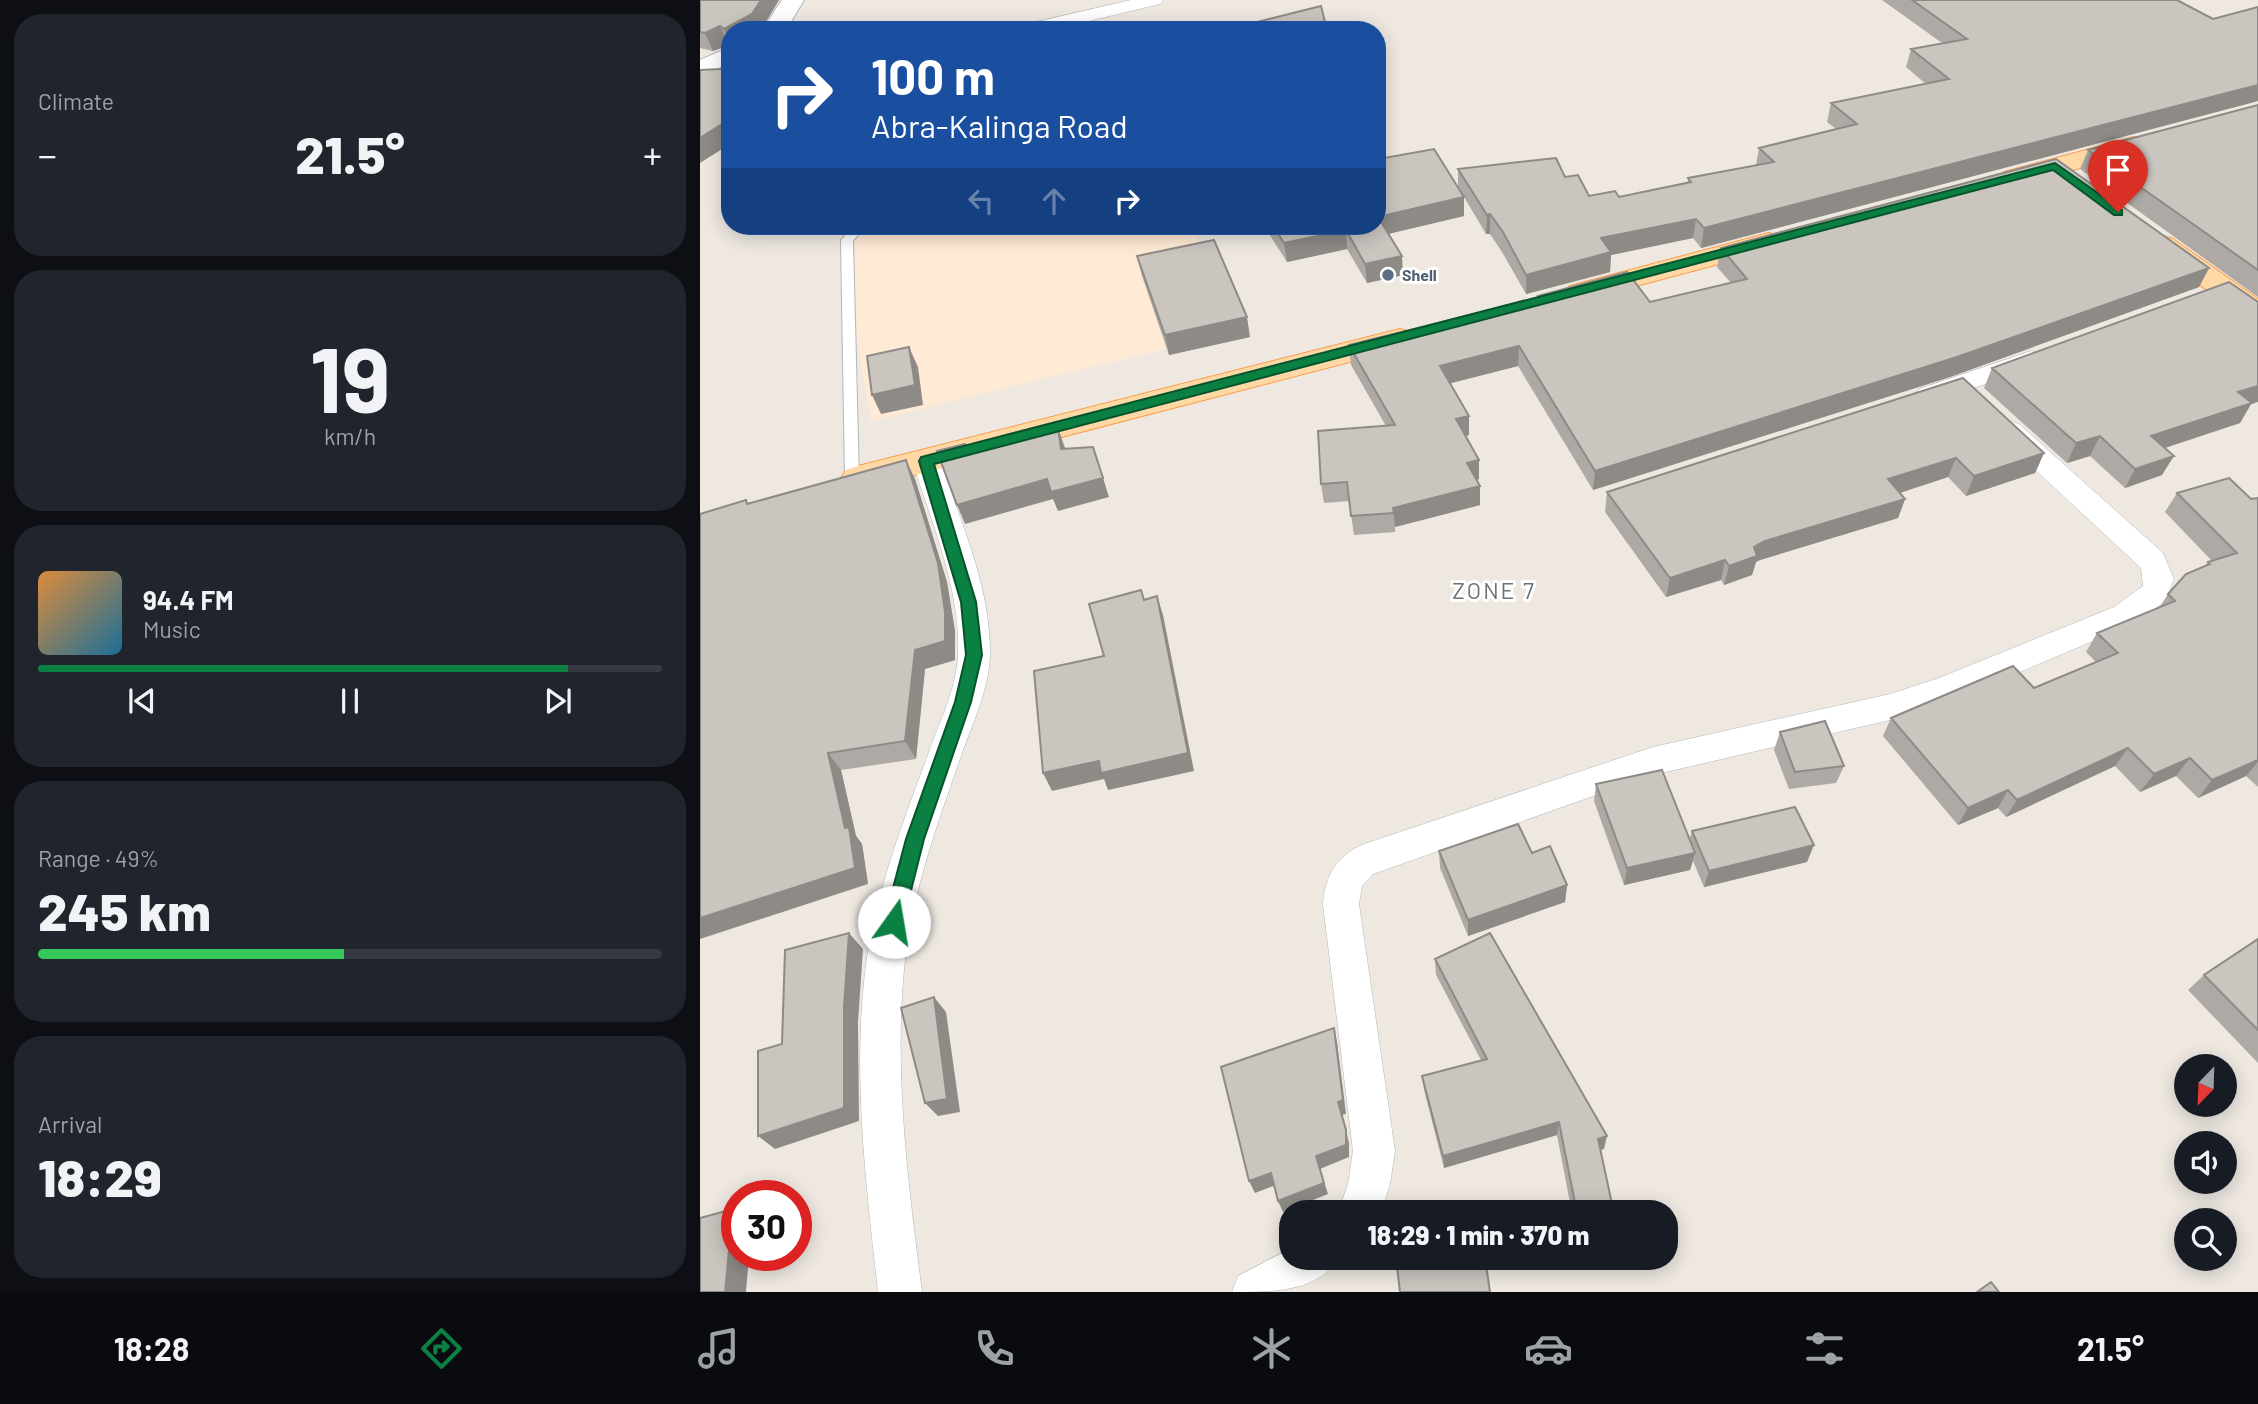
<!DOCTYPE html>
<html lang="en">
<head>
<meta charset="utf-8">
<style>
	body { margin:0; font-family:Barlow,sans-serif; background:#20242c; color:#f1f3f6; height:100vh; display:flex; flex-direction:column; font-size:26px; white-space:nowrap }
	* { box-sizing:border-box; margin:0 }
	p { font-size:23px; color:#9ea1a6 }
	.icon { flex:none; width:38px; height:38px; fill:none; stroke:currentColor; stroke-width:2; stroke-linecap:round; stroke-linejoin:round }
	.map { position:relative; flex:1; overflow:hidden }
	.details { display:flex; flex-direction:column; gap:14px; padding:14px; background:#0d0f14; width:700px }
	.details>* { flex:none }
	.guide { position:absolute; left:21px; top:21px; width:665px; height:214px; border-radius:28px; box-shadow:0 4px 18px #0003; background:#1a4fa0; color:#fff; overflow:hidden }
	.needle { width:46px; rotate:203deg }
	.tools { position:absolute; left:1474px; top:1054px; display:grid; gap:14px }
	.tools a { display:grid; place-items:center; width:63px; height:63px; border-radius:50%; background:#171b24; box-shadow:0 4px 18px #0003; font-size:35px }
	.speed { position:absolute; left:21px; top:1180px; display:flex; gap:14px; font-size:35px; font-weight:700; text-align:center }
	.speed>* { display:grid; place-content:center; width:91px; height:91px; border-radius:50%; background:#171b24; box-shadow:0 4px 18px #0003; line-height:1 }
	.speed .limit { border:10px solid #d22; background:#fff; color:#111 }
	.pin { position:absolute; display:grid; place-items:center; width:60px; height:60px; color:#fff; margin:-72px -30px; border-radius:50% 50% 50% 0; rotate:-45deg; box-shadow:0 0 7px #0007 }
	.pin .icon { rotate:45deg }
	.me { position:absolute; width:77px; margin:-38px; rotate:13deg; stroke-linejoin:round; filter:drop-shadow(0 0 5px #0008) }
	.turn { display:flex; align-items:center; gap:24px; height:147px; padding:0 35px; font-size:32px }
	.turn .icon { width:91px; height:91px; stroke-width:2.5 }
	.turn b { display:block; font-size:49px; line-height:60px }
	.lanes { display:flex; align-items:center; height:66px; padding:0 35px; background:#0003; justify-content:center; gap:35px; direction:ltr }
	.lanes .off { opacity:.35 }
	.big { font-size:52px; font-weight:800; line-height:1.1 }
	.details .widget { flex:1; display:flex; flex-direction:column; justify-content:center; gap:10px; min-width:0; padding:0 24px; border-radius:28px; background:#20242c }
	.details .dial { align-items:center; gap:0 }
	.dial b { font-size:91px; line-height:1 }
	.song { display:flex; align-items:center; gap:21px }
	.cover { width:84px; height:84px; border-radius:10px; background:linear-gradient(135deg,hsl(30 70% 55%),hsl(200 70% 35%)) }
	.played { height:7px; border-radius:4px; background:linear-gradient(90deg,#0b8043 85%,#363941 85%) }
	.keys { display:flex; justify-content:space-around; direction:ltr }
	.heat { display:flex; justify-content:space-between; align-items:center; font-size:38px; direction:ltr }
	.charge { height:10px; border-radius:5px; background:linear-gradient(90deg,#34c759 49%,#363941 0) }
	.trip { position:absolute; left:579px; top:1200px; width:399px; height:70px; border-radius:28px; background:#171b24; box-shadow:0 4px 18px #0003; font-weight:800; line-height:70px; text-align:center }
	.menu { display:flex; height:112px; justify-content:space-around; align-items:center; background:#090b0e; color:#9ea1a6 }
	.menu .icon { width:49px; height:49px }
	.menu .active { color:#0b8043 }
	.menu b { font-size:32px; color:#f1f3f6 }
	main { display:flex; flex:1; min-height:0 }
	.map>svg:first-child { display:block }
</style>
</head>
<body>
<main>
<section class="details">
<div class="widget"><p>Climate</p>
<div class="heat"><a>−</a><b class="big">21.5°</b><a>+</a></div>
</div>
<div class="widget dial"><b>19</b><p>km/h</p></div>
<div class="widget">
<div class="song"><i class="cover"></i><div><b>94.4 FM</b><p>Music</p></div></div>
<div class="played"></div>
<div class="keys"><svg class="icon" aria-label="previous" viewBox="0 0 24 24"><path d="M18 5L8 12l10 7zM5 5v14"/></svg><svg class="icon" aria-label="pause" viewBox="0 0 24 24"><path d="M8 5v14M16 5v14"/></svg><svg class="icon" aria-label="next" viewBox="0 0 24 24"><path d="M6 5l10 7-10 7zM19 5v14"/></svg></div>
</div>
<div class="widget"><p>Range · 49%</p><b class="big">245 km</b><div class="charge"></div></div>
<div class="widget"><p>Arrival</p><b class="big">18:29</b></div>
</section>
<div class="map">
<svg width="1558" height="1292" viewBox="0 0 1558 1292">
	<rect width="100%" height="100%" fill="#eee8e1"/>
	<path fill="#ffead5" d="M137,226H491L543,330L171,421Z"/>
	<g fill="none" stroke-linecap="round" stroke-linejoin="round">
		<g stroke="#b2b7ba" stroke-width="2">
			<path id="lane" d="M154,226H166L153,241L159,480L152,485L145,480L141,240Z"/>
		</g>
		<g stroke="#b2b7ba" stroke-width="1">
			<path id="street" d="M431,0H463L460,4L351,30H317L319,26Z
				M1331,351L1340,353L1344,359L1340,365L1228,404L1219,401L1215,395L1219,389Z
				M1309,421L1319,424L1463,553L1474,579L1465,601L1436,623L1260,697L1190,720L953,775L673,874L662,886L659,904L695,1151L690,1184L681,1213H638L648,1184L653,1151L623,904C625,874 639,853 667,843L953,747L1190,694L1239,678L1414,607L1443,586L1441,568L1299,436L1295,430L1299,424Z
				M226,452L236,454L240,461C261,523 291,588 290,655C289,690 272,724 261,756C238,822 213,890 205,960C193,1070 208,1183 222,1292H178C165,1174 149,1051 171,933C184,871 207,811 229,752C240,721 256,689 258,656C261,590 232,523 212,461L216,454Z
				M592,1248V1258H638C619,1292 572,1292 532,1292L538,1276Z"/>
		</g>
		<g stroke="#b1b7ba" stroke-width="2">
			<path id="secondary" d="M82,0H104L86,30H62Z
				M30,47V63L0,76V60Z"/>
		</g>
		<g stroke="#fa9e4e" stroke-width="2">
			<path id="primary" d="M1434,137L1443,139L1447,145L1443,151L1313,186L1304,184L1300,178L1304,172Z
				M1069,233L1079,236L1083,242L1079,248L880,301L870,298L865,292L870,286Z
				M1463,236L1473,239L1558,299V322L1547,319L1453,251L1449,245L1453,239Z
				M700,329L711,332L715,339L711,346L158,490L146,486L141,478L146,470L158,466Z"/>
		</g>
		<use href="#lane" fill="#fff" fill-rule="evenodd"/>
		<use href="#street" fill="#fff" fill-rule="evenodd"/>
		<use href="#secondary" fill="#fff" fill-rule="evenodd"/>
		<use href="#primary" fill="#ffd9a5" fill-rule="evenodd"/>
	</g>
	<path fill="#afa9a5" d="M0,0H79L61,30H30V45L13,51L0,48Z
		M1182,0H1477L1513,19L1558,7V101L1001,248L993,238L911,255L910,272L826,294L802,252L790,234H786L764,197V216L688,234L703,275L667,283L647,249L587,262L564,226H677L679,159L758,188V169L865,177L889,196L919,197L988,183V178L1056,165L1059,148L1136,129L1127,122L1131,103L1226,84L1206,67L1211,49L1242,43Z
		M1558,105V297L1380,169L1388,150Z
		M1021,248L1509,268L1499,287L1250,377L893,490L818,366L750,383L769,416V435L766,436L779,479L777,480L780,505L695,527V532L654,535L649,501L624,503L621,484L686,426L651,365L649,345L838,298V296L950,302L1031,283L1017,267Z
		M437,256L550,337L469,355L442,276Z
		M1292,368L1551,404L1540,423L1465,448L1462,475L1425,488L1390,456L1367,463L1284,388Z
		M1263,378L1344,453L1335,473L1266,496L1248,477L1200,493L1205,499L1198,518L1060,560L1056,562L1052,575L1024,585L1021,580L966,597L905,512L907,492Z
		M215,479L247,582L255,631V660L225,669L216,759L141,770L156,836L162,844L168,884L48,504Z
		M1477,493L1551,499L1558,498V787L1546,776L1498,798L1476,776L1440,792L1415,766L1306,817L1298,808L1258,825L1183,736L1191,718L1334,688L1396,662L1386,652L1397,633L1459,608L1468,594L1505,566L1508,562L1512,561L1465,512Z
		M1080,732L1144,766L1136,783L1089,789L1074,750Z
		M896,784L989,840L992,831L1107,862L1004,887L993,861L990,870L924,885L894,801Z
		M739,851L867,885L865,902L768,936L740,868Z
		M1558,939V1063L1488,990L1504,975Z
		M735,959L904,1149L900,1150L914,1213H872L857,1135L744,1168L724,1090L722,1076L781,1060L736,975Z"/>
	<path fill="#8e8a86" d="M61,0H79L61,30H30V41L24,29Z
		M20,26L29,45L13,51L5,33Z
		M1558,85V101L1001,248L1004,228Z
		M30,119V144L0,163V138Z
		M764,197V216L679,236L678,217Z
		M790,214V234H786L787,215Z
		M996,219L993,238L911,255L910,272L826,294V275L901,238Z
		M348,226H384L350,233Z
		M646,230L647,249L587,262L584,243Z
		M702,256L703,275L667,283L665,264Z
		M1509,268L1499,287L1250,377L893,490L895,471Z
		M547,317L550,337L469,355L465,335Z
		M819,346L818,366L740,386V366Z
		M209,347L218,367L223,405L181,414L172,395Z
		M1558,386V402L1551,404L1540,423L1440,456L1451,436L1538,392Z
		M769,416V435L757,439L756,419Z
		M358,428L365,448L368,469L361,449Z
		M1400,436L1390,456L1367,463L1376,443Z
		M1344,453L1335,473L1266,496L1274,476Z
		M1474,456L1462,475L1425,488L1435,469Z
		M1256,458L1248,477L1181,499L1188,479Z
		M206,460L215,479L247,582L255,631V660L225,669L216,759L205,741Z
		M779,460V479L767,482V463Z
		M403,478L409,497L358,511L353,499L265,524L257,505L347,479Z
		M780,486V505L695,527L693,508Z
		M1205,499L1198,518L1060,560L1056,562L1052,575L1024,585L1029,566L1065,541Z
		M1025,560L1021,580L966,597L970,578Z
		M457,596L463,615L494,771L408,790L404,779L352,791L343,773L399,761Z
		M1428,748L1415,766L1306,817L1317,800Z
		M128,753L141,770L156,836L162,844L168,884L0,939V918L145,828Z
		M1490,758L1476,776L1440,792L1454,774Z
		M1558,760V762L1546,776L1498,798L1512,780Z
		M1308,790L1298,808L1258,825L1268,808Z
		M1114,845L1107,862L1004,887L1009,871Z
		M995,853L990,870L924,885L927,868Z
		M867,885L865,902L768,936V920Z
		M149,933L163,949L158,1022L159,1121L75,1149L58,1136L144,1007Z
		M234,997L246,1012L260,1112L238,1116L225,1103Z
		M634,1028L637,1042L646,1114L641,1115L638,1102Z
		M859,1122L857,1135L744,1168L743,1156Z
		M646,1130L649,1143V1157L620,1169L628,1194L583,1212L578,1201L616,1156Z
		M907,1136L904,1149L895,1151L898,1139Z
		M571,1173L576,1185L555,1193L549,1181Z
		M33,1209L37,1211V1255H49L46,1292H25Z"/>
	<path fill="#cbc5c0" stroke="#8e8a86" stroke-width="2" d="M0,0H61L52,14L24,29L20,26L5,33L0,32Z
		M1212,0H1477L1513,19L1558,7V85L1004,228L996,219L901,238L911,252L826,275L803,232L790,214L787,215L758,169L856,158L865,177L878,175L889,196L915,191L919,197L991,182L988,178L1074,162L1059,148L1157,124L1131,103L1249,79L1211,49L1267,39Z
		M621,6L627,30H525Z
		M24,64L30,65V119L0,138V70L21,69Z
		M1558,105V270L1388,150Z
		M734,149L764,197L678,217L702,256L665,264L646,230L584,243L573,226H677V156L679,159Z
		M1356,159L1509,268L1257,357L895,471L819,346L740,366L769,416L756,419L779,460L767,463L780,486L693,508L694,513L651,516L647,482L621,484L618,431L695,425L649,345L840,298L838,296L927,272L950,302L1047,279L1021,248Z
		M514,240L547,317L465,335L437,256Z
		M1529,282L1558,302V386L1538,392L1552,403L1451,436L1474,456L1435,469L1400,436L1376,443L1292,368Z
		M209,347L215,385L172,395L167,356Z
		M1263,378L1344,453L1274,476L1256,458L1188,479L1205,499L1065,541L1054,547L1057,556L1029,566L1025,560L970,578L907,492Z
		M358,428L361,449L393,447L403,478L351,492L347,479L257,505L237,451L265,444L269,454Z
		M206,460L238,563L245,612V641L215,650L205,741L128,753L145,828L149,827L155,868L0,918V514L46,500L47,504Z
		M1529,478L1551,499L1558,498V760L1512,780L1490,758L1454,774L1428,748L1317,800L1308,790L1268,808L1191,718L1313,666L1334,688L1418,653L1397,633L1475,601L1468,594L1486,574L1510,564L1508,562L1537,553L1477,493Z
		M441,590L444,600L457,596L488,753L401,773L399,761L343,773L334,671L404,656L389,604Z
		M1125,721L1144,766L1095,772L1080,732Z
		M962,770L995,853L927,868L896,784Z
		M1095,807L1114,845L1009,871L992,831Z
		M818,824L832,853L850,846L867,885L768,920L739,851Z
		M149,933L144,1007V1108L58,1136V1051L82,1044L85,950Z
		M790,933L907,1136L898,1139L914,1213H877L859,1122L743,1156L722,1076L787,1059L735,959Z
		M1558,939V1030L1504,975Z
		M234,997L247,1099L225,1103L201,1008Z
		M634,1028L643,1100L638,1102L646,1130V1145L616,1156L624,1183L578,1201L571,1173L549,1181L521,1067Z
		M33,1209L25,1292H0V1218Z
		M696,1258H785L790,1292H700Z
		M1291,1282L1299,1292H1277Z"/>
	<path fill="#0b8043" stroke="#07532c" stroke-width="2" d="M1355,163L1422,210V215H1414L1353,170L234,464L276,602L282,655L271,702L224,839L203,922L200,928L194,930L187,928L184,922L206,839L255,702L266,655L261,602L219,461L221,457Z"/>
	<circle fill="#5c6f8a" stroke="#fff" stroke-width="2.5" cx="688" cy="275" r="7"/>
	<g text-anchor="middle" stroke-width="6" stroke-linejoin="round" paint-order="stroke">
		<g font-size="16" font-weight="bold" fill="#4e5e75" stroke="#fff" text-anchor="start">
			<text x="702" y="281">Shell</text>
		</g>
		<g font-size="23" letter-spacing="2" fill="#6b7375" stroke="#fff">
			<text x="794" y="599">ZONE 7</text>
		</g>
	</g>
</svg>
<div class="tools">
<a><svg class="needle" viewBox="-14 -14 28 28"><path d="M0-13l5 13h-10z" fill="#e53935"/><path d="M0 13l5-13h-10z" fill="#9ea1a6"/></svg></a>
<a><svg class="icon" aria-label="sound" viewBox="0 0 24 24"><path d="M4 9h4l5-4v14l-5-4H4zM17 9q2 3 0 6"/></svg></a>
<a><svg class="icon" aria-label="search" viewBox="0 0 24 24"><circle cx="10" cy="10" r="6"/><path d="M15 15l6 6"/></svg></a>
</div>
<div class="speed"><div class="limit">30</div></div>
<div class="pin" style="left:1418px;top:212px;background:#d93025"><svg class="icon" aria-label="arrive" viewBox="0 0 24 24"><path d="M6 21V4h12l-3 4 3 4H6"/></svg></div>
<svg class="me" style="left:194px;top:922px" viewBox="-20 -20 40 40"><circle r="19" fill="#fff"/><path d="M0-13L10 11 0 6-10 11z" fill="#0b8043"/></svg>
<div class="trip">18:29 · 1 min · 370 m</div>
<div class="guide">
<div class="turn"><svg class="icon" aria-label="right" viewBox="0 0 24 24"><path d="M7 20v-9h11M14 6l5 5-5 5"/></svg><div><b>100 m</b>Abra-Kalinga Road</div></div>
<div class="lanes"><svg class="icon off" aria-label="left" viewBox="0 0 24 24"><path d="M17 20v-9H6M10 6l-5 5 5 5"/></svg><svg class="icon off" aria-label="ahead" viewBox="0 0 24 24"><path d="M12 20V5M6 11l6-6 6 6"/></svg><svg class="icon" aria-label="right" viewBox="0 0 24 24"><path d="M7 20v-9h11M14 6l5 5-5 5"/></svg></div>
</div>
</div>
</main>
<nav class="menu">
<b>18:28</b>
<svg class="icon active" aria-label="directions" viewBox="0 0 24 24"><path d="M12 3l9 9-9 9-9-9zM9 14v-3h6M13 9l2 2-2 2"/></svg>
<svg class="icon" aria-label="music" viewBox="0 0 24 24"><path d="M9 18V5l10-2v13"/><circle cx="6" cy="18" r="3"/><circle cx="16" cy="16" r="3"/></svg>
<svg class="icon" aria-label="phone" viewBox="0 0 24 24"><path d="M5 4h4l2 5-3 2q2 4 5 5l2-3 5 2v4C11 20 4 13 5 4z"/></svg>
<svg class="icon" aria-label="climate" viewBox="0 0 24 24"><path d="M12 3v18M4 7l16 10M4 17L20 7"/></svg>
<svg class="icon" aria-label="car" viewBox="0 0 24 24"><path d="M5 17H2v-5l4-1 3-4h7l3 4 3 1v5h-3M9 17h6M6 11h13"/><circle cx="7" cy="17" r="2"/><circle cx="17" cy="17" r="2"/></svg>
<svg class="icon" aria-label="filters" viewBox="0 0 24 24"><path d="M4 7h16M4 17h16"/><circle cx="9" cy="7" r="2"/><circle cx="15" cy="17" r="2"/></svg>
<b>21.5°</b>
</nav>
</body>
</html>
